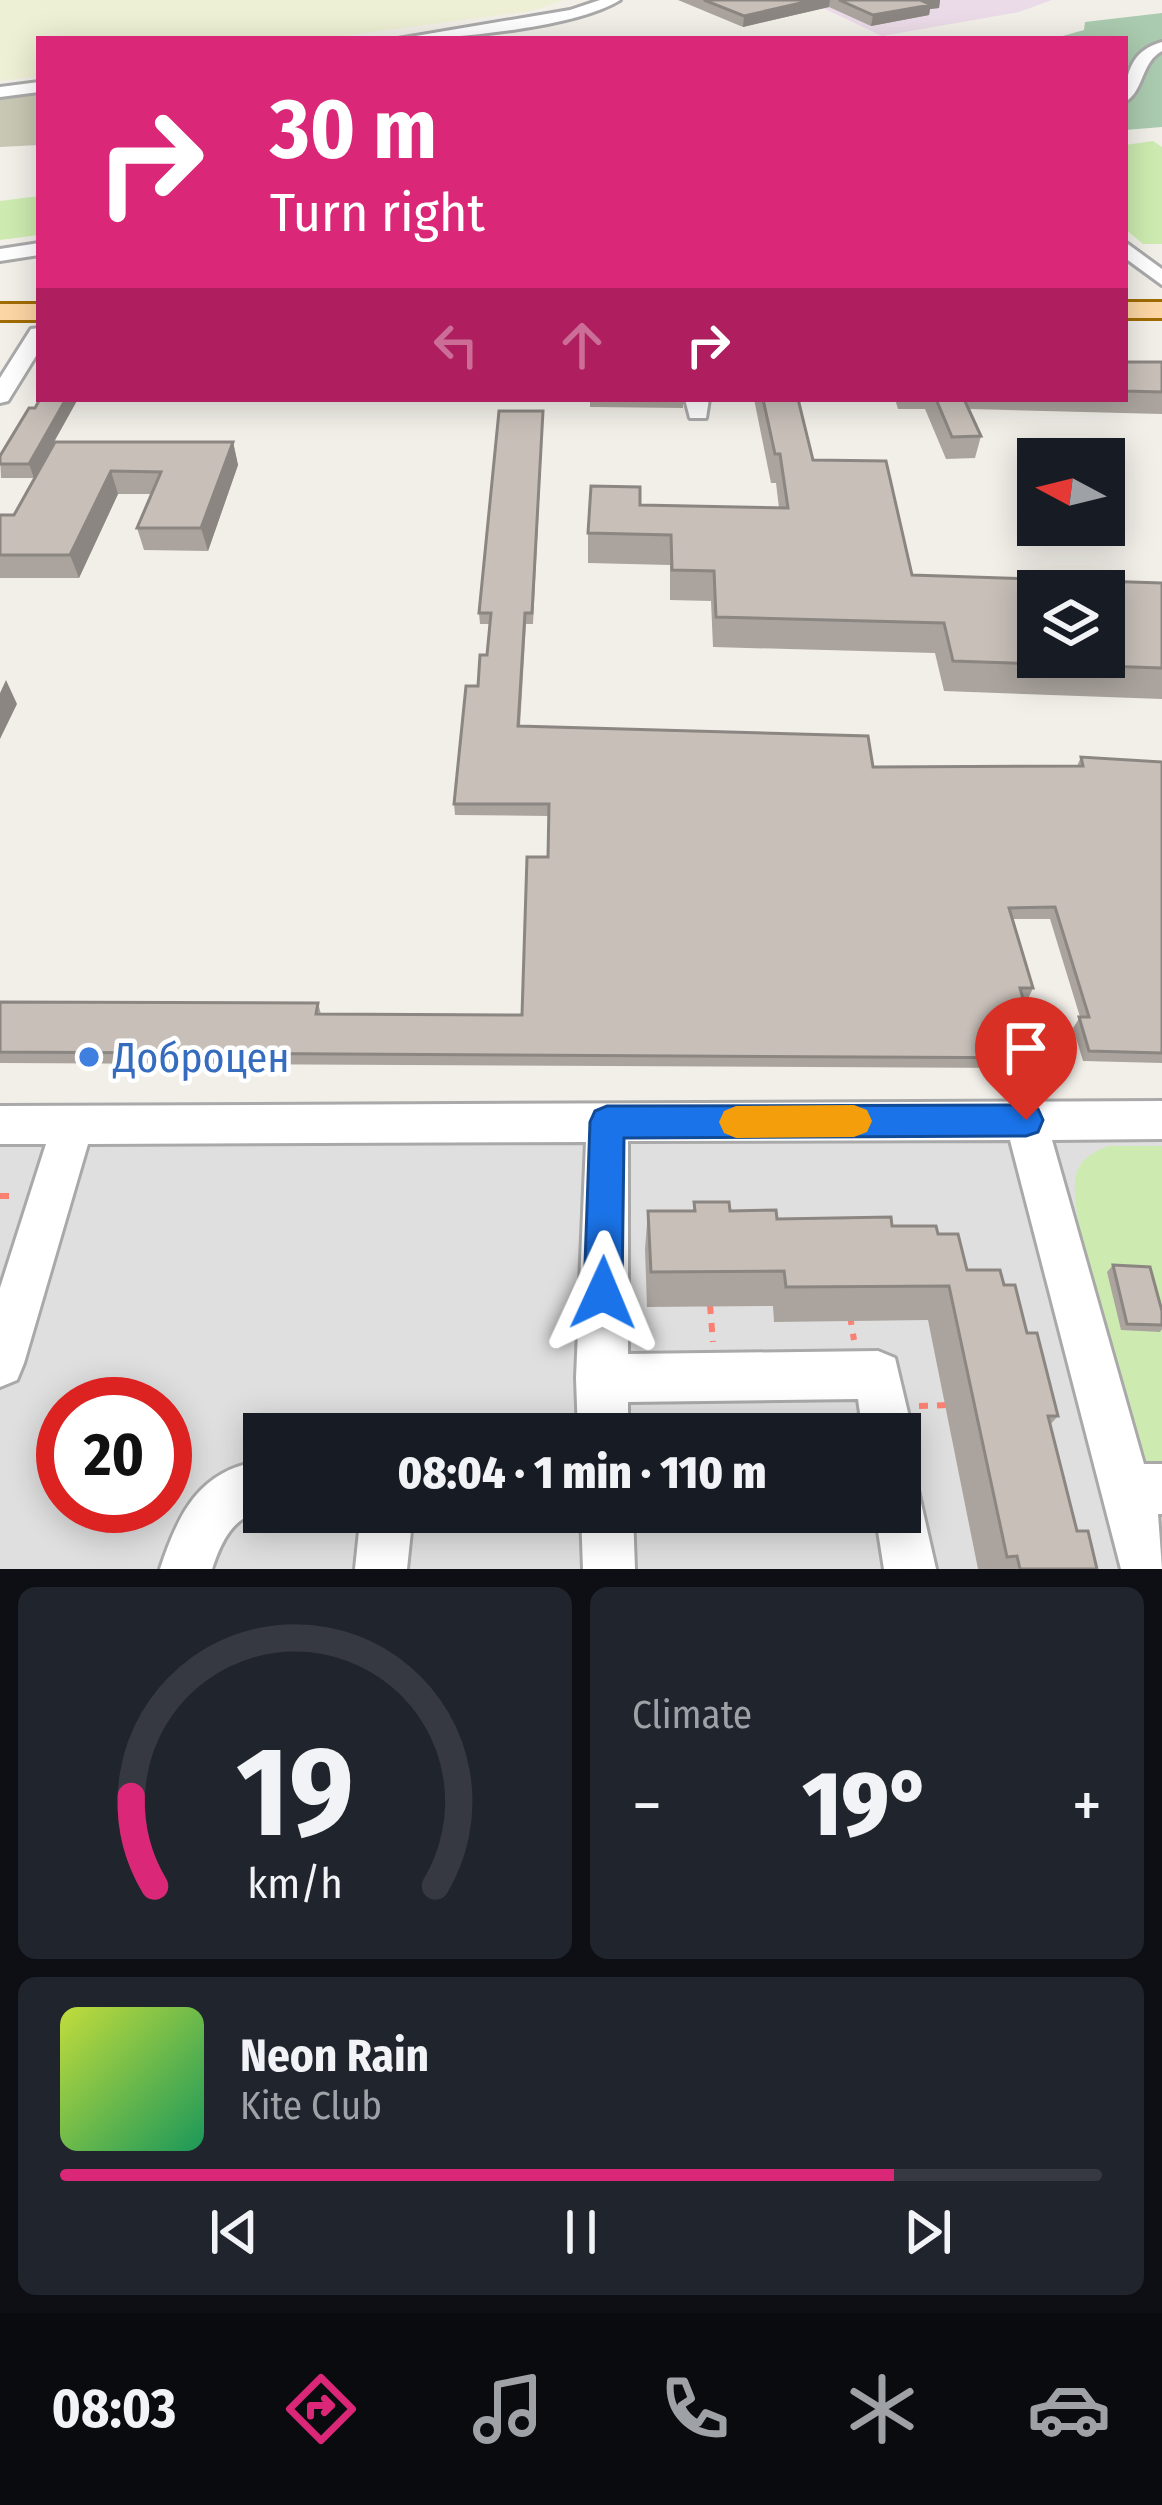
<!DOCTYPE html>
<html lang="en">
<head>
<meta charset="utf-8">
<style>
	body { margin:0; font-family:"Fira Sans Condensed",sans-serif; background:#20242c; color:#f1f3f6; height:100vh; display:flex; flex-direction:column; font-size:45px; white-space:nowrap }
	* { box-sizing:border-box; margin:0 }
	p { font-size:39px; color:#9ea1a6 }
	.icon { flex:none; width:66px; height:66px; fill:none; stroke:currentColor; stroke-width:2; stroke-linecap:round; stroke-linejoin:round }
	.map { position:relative; height:1569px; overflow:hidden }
	.details { display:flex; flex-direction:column; gap:18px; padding:18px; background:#0d0f14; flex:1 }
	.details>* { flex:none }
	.guide { position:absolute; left:36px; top:36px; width:1092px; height:366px; border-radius:0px; box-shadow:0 6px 30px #0003; background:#db2777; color:#fff; overflow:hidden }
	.needle { width:78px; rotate:277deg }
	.tools { position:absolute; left:1017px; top:438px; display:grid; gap:24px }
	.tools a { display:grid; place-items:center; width:108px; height:108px; border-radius:0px; background:#171b24; box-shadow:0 6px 30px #0003; font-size:60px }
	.speed { position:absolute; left:36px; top:1377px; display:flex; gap:24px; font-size:60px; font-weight:700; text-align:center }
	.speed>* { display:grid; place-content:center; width:156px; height:156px; border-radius:50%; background:#171b24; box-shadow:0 6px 30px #0003; line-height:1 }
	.speed .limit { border:18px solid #d22; background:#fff; color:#111 }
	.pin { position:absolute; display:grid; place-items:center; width:102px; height:102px; color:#fff; margin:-123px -51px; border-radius:50% 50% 50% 0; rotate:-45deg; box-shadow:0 0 12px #0007 }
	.pin .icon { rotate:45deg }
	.me { position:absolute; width:132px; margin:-66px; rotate:1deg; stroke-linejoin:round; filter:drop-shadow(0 0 9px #0008) }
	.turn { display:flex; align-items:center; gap:42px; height:252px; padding:0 36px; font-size:54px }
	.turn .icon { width:156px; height:156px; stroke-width:2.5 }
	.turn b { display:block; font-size:84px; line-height:102px }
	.lanes { display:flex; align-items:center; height:114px; padding:0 36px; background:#0003; justify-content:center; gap:60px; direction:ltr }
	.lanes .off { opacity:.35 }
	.big { font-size:90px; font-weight:800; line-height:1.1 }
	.details .widget { flex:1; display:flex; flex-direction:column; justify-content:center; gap:18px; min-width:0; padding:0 42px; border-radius:18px; background:#20242c }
	.details .dial { align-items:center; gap:0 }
	.dial svg { height:312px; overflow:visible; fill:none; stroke:#363941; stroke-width:7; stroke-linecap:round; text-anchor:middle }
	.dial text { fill:#f1f3f6; stroke:none }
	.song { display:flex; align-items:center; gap:36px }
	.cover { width:144px; height:144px; border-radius:18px; background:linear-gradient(135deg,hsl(70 70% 55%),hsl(150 70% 35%)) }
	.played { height:12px; border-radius:6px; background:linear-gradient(90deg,#db2777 80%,#363941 80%) }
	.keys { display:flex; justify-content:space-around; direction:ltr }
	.heat { display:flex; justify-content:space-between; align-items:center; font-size:66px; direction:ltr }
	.details .tiles { flex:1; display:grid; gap:18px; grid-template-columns:1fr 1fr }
	.widget:last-child { grid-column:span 2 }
	.trip { position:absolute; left:243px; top:1413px; width:678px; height:120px; border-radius:0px; background:#171b24; box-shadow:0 6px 30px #0003; font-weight:800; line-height:120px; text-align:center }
	.dock { display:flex; height:192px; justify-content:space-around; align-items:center; background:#090b0e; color:#9ea1a6 }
	.dock .icon { width:84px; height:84px }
	.dock .selected { color:#db2777 }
	.dock b { font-size:54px; color:#f1f3f6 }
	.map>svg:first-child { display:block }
</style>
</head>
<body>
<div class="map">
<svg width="1162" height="1569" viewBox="0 0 1162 1569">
	<rect width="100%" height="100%" fill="#f2efe9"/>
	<path fill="#e0dfdf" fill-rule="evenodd" d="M1162,1120V1569H0V1125ZM63,1404H165V1506H63ZM264,1434H900V1512H264Z"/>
	<path fill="#ebdbe8" d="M806,0H1052L1019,12L882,36Z"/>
	<path fill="#c7c7b4" d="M39,90V145L0,147V95Z"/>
	<path fill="#eef0d5" d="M0,0H565L531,11L321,39H39V76L0,81Z"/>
	<path fill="#cdebb0" d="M1153,141L1162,147V244H1143L1125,229V145Z
		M39,196V235L0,240V201Z
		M1108,1146H1162V1519C1144,1457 1065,1226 1076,1176C1080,1158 1093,1153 1108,1146Z"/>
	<path fill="#aacbaf" d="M1162,13V127L1125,130V39H1052L1084,30L1085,22Z"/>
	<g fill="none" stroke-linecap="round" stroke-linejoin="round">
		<g stroke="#a9a9a9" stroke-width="6">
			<path id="minor" d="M600,0H620C575,28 452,39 398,39L570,10Z
				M1162,42V51C1141,62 1144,91 1125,102C1125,73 1132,50 1162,42Z
				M39,82V92L0,97V87Z
				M1125,242L1162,269V285L1125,258Z
				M39,243V255L0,261V249Z
				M39,328V351L8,401L0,403V378L31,329Z
				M685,399H709L706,418H690Z
				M1162,1101V1139L1052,1140L1144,1464H1162V1514H1158L1162,1569H1121L1010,1140L628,1141V1354L878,1351L895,1358L913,1434L900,1454V1434H863L858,1399L628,1402V1434H578L576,1378L586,1142L88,1144L24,1363L17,1380L0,1387V1288L46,1144H0V1106Z
				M264,1461V1511C233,1515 221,1542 212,1569H160C178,1514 200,1468 264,1461Z
				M900,1482L918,1490L936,1569H884L875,1512H900Z
				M361,1512H413L407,1569H355Z
				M581,1512H633L635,1569H583Z"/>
		</g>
		<g stroke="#a06b00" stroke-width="6">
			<path id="major" d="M1125,302H1162V318H1125Z
				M0,304H39V320H0Z"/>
		</g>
		<path stroke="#fa8072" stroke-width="6" stroke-dasharray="9 9" stroke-linecap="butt" d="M0,1196H16
			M710,1305L713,1342
			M850,1316L854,1340
			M919,1406L949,1405"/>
		<use href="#minor" fill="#fff" fill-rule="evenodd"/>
		<use href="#major" fill="#fcd6a4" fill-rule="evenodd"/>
	</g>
	<path fill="#aba49e" d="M678,0H940L939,8L930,9L929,15L871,26L829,7L743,27Z
		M1125,362H1162V414L969,409L981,436L975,458L946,459L925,409H898L895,399H1125Z
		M590,399H683V408L590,407Z
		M754,399H798L813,460L912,575L1162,583V699L944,691L935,653L713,647L711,601L670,600V565L588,563V533L640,505L779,508L776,483H771Z
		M35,408L34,478H1L0,456Z
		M543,422L533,624H526L520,726L873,767L1077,766L1081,757L1162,762V1063L1083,1061L1073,1028L1080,1017L1050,919H1012L1033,988L1028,999H1023L1040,1058L1034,1068L0,1063V1002L318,1003L321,1014L522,1015L548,857L549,816L455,815L454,804L478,686L487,655L490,624H480L479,613Z
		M55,442H233L238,465L208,551L144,550L137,528L151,494H118L79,578H0V515H14Z
		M694,1202L777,1219L892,1226L938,1234L967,1270L1004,1285L1027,1333L1058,1416L1050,1425L1077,1531L1097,1569H978L928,1320L774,1322L773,1306L647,1307L645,1249L648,1211H693Z
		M1113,1265L1162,1311V1329L1160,1332L1121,1330L1107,1272Z"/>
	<path fill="#8b8681" d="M814,0H830L829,7L743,27L744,16Z
		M920,0H940L939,8L930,9L929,15L871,26L873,15Z
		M66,399H78L34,478L29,464Z
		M233,442L238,465L208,551L201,528Z
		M111,471L118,494L79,578L70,555Z
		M6,680L17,704L0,739V693Z"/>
	<path fill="#c7bfb8" stroke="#8b8681" stroke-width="3" fill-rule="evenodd" d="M704,0H814L744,16Z
		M839,0H924H920L931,5L873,15Z
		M1125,362H1162V392L1125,391Z
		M40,399H66L29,464H0V456L29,408H35Z
		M763,399H798L813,460L886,461L912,575L1162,583V668L953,661L944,623L716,617L714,571L672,570L671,535L588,533L591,486L640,487V505L788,508L780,454H775ZM1038,591H1104V657H1038Z
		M936,399H964L981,436L952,437Z
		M499,411H543L532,613H525L518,726L868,736L873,767L1083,766L1081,757L1162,762V1053L1089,1051L1079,1017H1089L1055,907L1009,908L1033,988H1020L1040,1058L0,1052V1002L318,1003L316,1014L522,1015L527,857H548L549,804H454L466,686H478L480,655H487L491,613H479Z
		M55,442H233L201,528H137L161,472L111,471L70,555H0V515H14Z
		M694,1202H729L730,1211L776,1210L777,1219L891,1217L892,1226H936L938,1234H958L967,1270H1000L1004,1285H1015L1027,1333H1037L1058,1416H1048L1077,1531H1088L1097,1569H1020L1017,1556L1007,1557L949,1286L786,1287L784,1271L651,1272L648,1211H695Z
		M1113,1265L1150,1267L1162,1311V1325L1127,1324Z"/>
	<path fill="#1a73e8" stroke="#114b97" stroke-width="3" d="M1026,1105L1038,1109L1043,1120L1038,1132L1026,1136L624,1138L622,1293L616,1306L603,1312L589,1306L584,1293L590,1122L595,1111L607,1106Z"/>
	<path fill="#f59e0b" d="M854,1105L867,1110L872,1121L867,1132L854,1137L736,1138L724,1133L719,1122L724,1111L736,1106Z"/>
	<circle fill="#3f7fe0" stroke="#fff" stroke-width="4.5" cx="89" cy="1057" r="12"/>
	<g text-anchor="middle" stroke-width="9" stroke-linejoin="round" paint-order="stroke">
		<g font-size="42" fill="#366cbe" stroke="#fff" text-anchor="start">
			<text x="113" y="1072">Доброцен</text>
		</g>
	</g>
</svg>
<div class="tools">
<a><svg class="needle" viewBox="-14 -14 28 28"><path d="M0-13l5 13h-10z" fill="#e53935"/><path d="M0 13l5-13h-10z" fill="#9ea1a6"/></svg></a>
<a><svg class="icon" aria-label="layers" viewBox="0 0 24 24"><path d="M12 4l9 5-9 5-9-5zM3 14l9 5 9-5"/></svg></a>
</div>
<div class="speed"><div class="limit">20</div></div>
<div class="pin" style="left:1026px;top:1120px;background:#d93025"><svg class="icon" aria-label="arrive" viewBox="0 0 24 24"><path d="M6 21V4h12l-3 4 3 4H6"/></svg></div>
<svg class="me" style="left:603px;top:1293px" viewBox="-20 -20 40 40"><path d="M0-17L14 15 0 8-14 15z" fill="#1a73e8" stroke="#fff" stroke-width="4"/></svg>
<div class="trip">08:04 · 1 min · 110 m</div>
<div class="guide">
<div class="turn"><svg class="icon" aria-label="right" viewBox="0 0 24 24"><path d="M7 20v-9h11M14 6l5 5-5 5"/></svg><div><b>30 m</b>Turn right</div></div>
<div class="lanes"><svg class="icon off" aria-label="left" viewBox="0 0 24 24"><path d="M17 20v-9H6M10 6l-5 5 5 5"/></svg><svg class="icon off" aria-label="ahead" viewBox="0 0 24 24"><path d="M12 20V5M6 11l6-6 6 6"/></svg><svg class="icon" aria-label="right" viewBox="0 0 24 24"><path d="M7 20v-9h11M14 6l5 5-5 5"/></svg></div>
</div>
</div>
<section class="details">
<div class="tiles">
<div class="widget dial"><svg viewBox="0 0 100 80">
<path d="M14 69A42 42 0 1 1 86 69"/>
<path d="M14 69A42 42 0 0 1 8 46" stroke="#db2777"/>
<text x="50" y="56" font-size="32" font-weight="700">19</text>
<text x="50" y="72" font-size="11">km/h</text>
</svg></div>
<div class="widget"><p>Climate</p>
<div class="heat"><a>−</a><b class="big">19°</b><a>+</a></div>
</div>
<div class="widget">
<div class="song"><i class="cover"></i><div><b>Neon Rain</b><p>Kite Club</p></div></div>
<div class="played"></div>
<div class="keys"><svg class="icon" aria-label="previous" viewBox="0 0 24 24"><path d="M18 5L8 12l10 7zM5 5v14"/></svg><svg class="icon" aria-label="pause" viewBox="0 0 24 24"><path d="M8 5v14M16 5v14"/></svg><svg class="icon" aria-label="next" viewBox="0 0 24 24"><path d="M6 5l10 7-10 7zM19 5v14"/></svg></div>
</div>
</div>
</section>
<nav class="dock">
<b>08:03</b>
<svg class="icon selected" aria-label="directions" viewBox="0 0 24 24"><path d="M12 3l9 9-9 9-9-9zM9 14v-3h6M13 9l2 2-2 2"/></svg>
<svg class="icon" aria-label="music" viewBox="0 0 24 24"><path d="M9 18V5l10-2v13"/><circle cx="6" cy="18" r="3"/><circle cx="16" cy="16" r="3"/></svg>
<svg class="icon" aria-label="phone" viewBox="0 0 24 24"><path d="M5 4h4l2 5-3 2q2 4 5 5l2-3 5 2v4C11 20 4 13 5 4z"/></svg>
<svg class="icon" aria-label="climate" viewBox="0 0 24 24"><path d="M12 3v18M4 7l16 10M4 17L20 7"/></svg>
<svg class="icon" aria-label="car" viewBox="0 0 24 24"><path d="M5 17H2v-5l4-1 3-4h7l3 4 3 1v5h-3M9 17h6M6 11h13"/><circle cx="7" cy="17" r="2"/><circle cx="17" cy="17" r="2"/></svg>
</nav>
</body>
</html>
